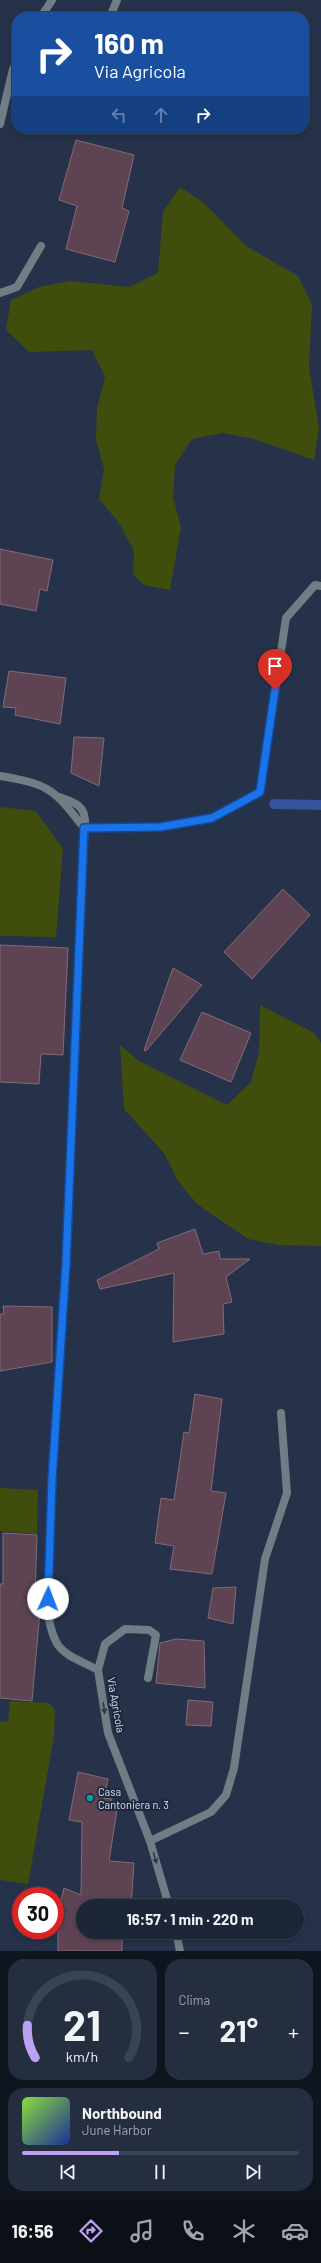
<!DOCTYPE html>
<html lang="it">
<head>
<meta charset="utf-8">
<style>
	body { margin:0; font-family:Barlow,sans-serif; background:#252e3f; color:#f1f3f6; height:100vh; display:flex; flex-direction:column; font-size:15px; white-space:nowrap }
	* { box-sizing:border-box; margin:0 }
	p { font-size:13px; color:#a0a5ad }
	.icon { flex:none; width:22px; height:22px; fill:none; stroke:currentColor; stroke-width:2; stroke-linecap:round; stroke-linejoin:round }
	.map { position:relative; height:1951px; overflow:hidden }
	.panel { display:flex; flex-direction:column; gap:8px; padding:8px; background:#0f151e; flex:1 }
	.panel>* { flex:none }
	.top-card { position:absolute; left:12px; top:12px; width:297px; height:122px; border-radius:16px; box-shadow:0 2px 6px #0003,0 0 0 1px #3a4352; background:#1a4fa0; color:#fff; overflow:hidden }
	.speed { position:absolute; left:12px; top:1887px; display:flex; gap:8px; font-size:20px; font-weight:700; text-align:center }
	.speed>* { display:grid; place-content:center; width:52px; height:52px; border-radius:50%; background:#1c2637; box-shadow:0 2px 6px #0003,0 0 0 1px #3a4352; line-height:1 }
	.speed .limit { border:6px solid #d22; background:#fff; color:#111 }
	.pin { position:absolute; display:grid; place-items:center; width:34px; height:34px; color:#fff; margin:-41px -17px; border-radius:50% 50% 50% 0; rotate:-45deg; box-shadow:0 0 4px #0007 }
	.pin .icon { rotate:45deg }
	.me { position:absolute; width:44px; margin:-22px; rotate:2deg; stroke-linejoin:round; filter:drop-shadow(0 0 3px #0008) }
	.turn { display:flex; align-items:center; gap:14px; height:84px; padding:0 16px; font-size:18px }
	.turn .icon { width:52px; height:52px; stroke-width:2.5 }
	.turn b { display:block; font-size:28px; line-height:34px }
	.lanes { display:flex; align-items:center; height:38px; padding:0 16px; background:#0003; justify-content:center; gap:20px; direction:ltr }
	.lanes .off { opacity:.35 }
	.big { font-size:30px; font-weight:700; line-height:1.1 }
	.panel .widget { flex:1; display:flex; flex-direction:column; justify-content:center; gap:6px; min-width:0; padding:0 14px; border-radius:16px; background:#252e3f }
	.panel .dial { align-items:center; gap:0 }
	.dial svg { height:104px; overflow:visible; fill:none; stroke:#3a4352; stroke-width:7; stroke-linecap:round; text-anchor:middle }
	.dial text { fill:#f1f3f6; stroke:none }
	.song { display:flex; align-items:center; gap:12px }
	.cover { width:48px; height:48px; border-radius:6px; background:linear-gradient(135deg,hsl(90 70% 55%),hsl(230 70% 35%)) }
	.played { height:4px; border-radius:2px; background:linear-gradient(90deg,#bca0f2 35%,#3a4352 35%) }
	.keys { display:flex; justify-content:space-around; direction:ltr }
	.heat { display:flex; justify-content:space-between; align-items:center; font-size:22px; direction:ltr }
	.panel .tiles { flex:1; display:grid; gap:8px; grid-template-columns:1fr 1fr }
	.widget:last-child { grid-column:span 2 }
	.trip { position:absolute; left:76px; top:1899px; width:228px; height:40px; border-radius:20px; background:#1c2637; box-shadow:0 2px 6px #0003,0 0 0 1px #3a4352; font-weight:700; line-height:40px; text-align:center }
	.tab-bar { display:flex; height:64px; justify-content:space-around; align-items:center; background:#0b0f16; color:#a0a5ad }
	.tab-bar .icon { width:28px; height:28px }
	.tab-bar .on { color:#bca0f2 }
	.tab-bar b { font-size:18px; color:#f1f3f6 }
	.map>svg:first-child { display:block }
</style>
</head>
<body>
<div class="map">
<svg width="321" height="1951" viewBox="0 0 321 1951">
	<rect width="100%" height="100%" fill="#253249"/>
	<path fill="#3f4e0d" d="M180,187L204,203L246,246L298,276L312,304L309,367L319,428L314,460L254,439L223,433L192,439L175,465L173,497L181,527L170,590L144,585L133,575L134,551L119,523L99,499L104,469L96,440L97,408L105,377L92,350L29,352L6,330L11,300L39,287L70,281L129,287L158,273L163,212Z
		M0,807L36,811L63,849L56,937L0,936Z
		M260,1005L314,1033L321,1043V1246L278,1245L248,1239L197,1204L178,1181L164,1153L124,1109L120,1045L139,1061L227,1105L251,1082L259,1052Z
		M0,1488L38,1490L37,1534L0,1531Z
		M10,1701L49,1703L55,1710L54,1736L28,1884L0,1880V1721L8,1722Z"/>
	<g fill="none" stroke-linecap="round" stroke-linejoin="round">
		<path stroke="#33539a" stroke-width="10" d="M274,804L321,805"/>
	</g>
	<path fill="#5e4353" stroke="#86697a" d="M76,140L134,155L122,208L129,211L115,262L66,249L77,206L59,200Z
		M0,549L53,560L47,591L40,589L36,611L0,604Z
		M9,671L66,678L60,724L15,715L16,708L3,707Z
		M74,737L104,738L99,786L71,773Z
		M283,889L310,915L252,979L224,952Z
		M0,945L68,948L63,1055L41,1054L39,1084L0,1082Z
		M173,968L202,985L146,1051L144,1050Z
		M202,1012L251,1033L231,1082L180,1060Z
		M195,1229L203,1254L219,1251L220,1259H250L226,1277L232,1302L223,1304L224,1334L173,1342L174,1273L100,1289L97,1280L159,1249L157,1243Z
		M3,1306L52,1307V1362L0,1371V1314H4Z
		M195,1394L222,1399L211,1491L226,1493L212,1574L170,1569L174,1546L155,1543L161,1498L174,1500L184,1432L189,1433Z
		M3,1533L37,1535L35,1599H41L32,1701L0,1698V1584H3Z
		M236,1587L233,1624L208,1618L213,1588Z
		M176,1639L204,1641L205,1688L156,1683L160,1643Z
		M188,1700L213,1702L211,1726L186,1725Z
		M78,1772L108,1779L104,1798L112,1799L110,1808L117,1810L109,1861L134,1863L131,1906H83V1932H122V1951H58V1928H55V1924L64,1888L81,1895L82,1822L69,1820Z"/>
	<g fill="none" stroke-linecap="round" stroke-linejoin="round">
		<path stroke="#6f7d85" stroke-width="8" d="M110,17L117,0
			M0,293L17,287L41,246
			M150,1841L211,1812L226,1795L234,1768L265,1559L287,1493L281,1413"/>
		<path stroke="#6f7d85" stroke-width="8" d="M41,17L52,0
			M0,124L13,69L17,62
			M0,776C49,784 54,789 84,828
			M59,797C72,802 84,804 85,820L66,1264L52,1480L48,1614C55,1655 64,1652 98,1670
			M84,828L160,827L212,818L260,792L286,618L315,585L321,586
			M148,1678L156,1635L149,1630L125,1629L105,1644L98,1670L108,1733L150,1841L169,1906
			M176,1932L180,1951"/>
	</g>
	<defs><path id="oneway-solid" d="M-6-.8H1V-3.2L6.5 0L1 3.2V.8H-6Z"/></defs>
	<g fill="#2d394c">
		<use href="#oneway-solid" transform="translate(104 1708) rotate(81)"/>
		<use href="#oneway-solid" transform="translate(155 1858) rotate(74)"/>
	</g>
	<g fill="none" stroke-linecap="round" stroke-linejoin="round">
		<g stroke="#114b97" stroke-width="10">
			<path id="route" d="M48,1599L52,1480L66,1264L84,828L160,827L212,818L260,792L275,690"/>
		</g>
		<use href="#route" stroke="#1a73e8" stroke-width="7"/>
	</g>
	<circle fill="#0f9aa8" stroke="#1c283e" stroke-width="1.5" cx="90" cy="1798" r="4"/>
	<g text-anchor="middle" stroke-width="4" stroke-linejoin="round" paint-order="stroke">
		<g font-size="11" fill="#dae2f1" stroke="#1c283e">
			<text transform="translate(116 1705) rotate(80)" y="4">Via Agricola</text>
		</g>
		<g font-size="11" fill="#dae2f1" stroke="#1c283e" text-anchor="start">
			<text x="98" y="1796">Casa<tspan x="98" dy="13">Cantoniera n. 3</tspan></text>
		</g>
	</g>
</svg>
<div class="speed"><div class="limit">30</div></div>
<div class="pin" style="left:275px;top:690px;background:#d93025"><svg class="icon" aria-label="arrive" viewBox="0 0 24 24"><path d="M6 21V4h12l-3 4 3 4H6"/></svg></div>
<svg class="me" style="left:48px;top:1599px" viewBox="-20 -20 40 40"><circle r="19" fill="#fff"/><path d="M0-13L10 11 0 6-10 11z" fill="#1a73e8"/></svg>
<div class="trip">16:57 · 1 min · 220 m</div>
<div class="top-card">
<div class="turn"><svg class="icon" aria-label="right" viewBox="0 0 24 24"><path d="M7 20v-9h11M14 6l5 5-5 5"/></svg><div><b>160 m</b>Via Agricola</div></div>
<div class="lanes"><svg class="icon off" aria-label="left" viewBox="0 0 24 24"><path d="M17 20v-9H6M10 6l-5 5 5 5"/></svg><svg class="icon off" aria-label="ahead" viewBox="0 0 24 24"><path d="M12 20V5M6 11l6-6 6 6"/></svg><svg class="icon" aria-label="right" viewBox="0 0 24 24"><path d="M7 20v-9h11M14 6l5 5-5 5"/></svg></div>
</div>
</div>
<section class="panel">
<div class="tiles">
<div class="widget dial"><svg viewBox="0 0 100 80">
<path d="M14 69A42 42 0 1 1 86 69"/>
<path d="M14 69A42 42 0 0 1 8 44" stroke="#bca0f2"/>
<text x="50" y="56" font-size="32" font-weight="700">21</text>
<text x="50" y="72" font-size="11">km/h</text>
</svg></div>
<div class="widget"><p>Clima</p>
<div class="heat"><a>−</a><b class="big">21°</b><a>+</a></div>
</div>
<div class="widget">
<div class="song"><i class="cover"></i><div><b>Northbound</b><p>June Harbor</p></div></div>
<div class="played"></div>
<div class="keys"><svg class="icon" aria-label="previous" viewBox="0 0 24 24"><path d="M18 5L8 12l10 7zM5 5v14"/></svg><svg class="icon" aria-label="pause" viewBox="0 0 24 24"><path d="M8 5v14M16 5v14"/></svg><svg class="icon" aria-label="next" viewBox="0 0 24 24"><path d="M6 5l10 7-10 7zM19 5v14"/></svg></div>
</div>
</div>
</section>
<nav class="tab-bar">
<b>16:56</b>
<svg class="icon on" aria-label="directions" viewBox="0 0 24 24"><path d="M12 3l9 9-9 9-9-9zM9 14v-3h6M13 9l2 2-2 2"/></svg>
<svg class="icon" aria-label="music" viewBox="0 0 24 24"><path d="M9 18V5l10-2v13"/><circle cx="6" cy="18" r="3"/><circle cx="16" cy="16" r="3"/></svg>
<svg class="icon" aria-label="phone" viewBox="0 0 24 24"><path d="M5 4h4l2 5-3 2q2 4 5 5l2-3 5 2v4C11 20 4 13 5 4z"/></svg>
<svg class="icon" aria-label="climate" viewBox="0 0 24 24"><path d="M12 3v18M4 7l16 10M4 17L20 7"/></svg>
<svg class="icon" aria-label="car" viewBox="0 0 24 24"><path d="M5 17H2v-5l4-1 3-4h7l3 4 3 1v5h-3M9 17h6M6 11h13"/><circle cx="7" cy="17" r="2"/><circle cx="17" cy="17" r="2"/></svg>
</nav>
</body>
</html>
